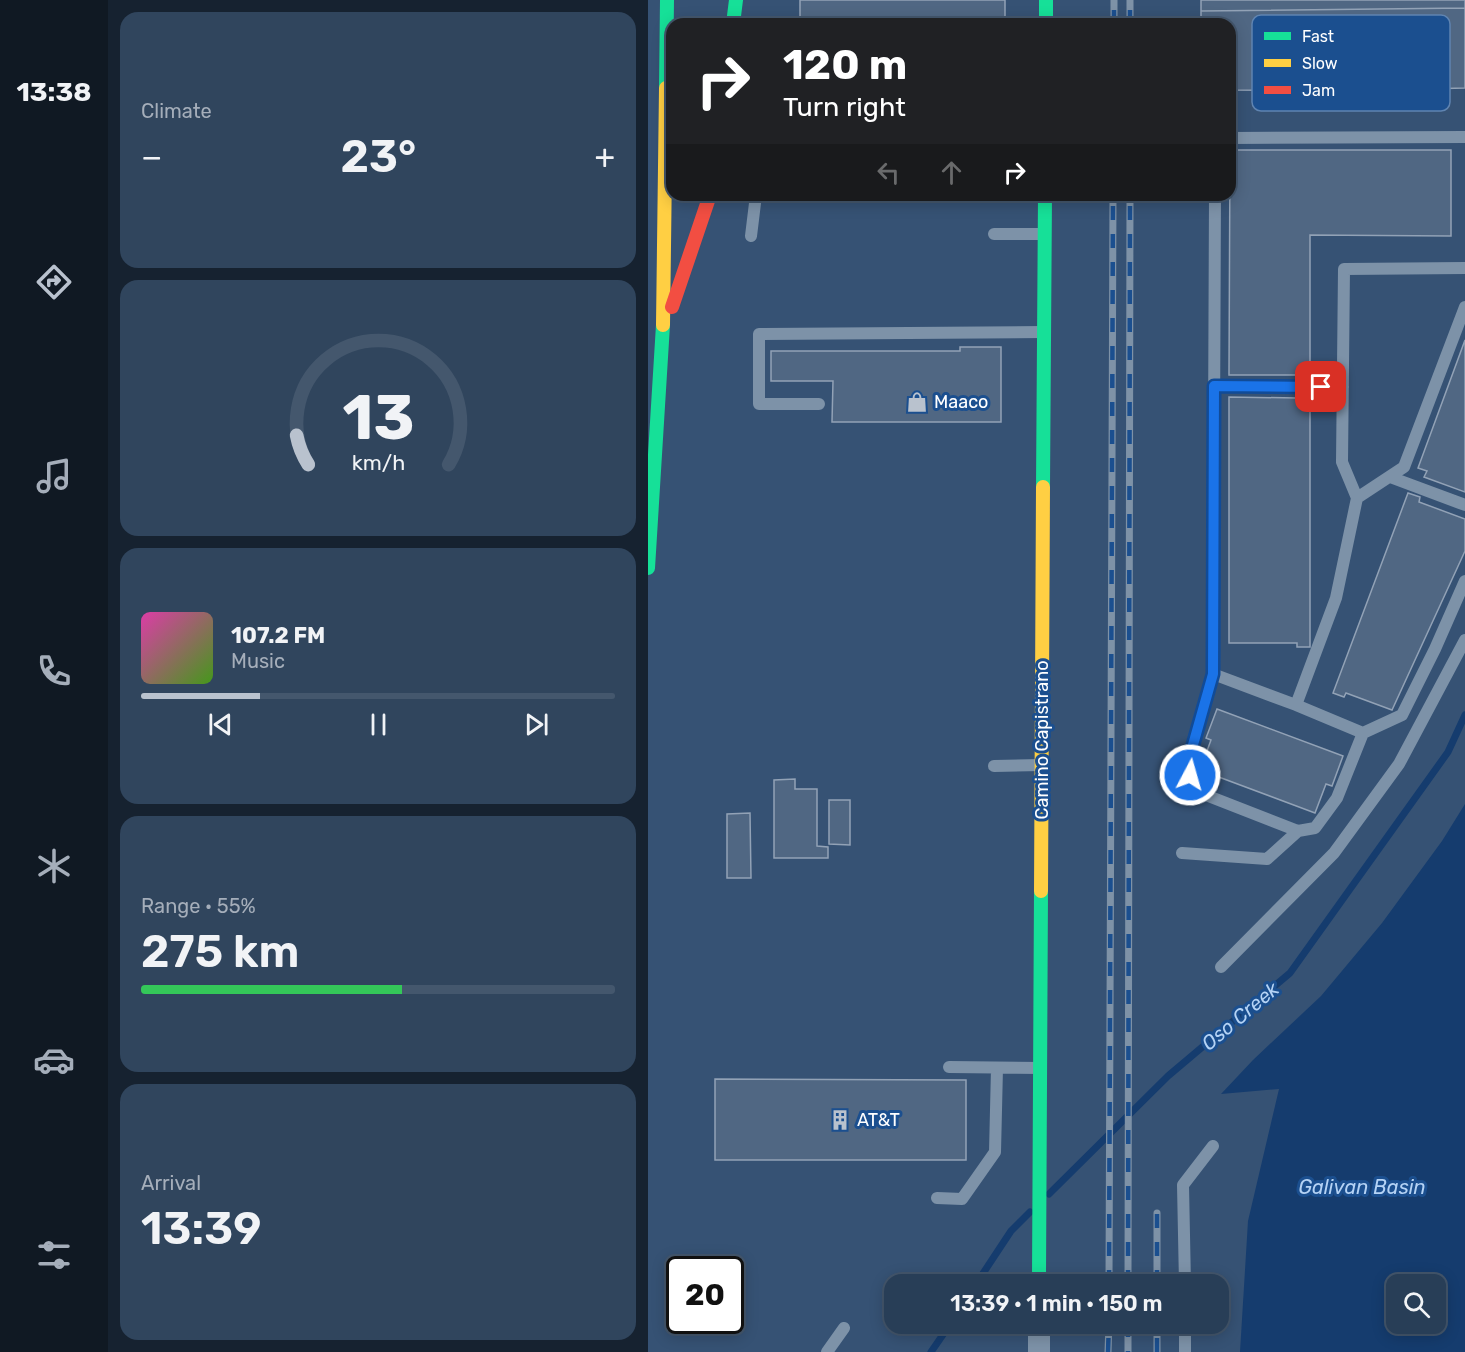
<!DOCTYPE html>
<html lang="en">
<head>
<meta charset="utf-8">
<style>
	body { margin:0; font-family:Rubik,sans-serif; background:#30455d; color:#f1f3f6; height:100vh; display:flex; flex-direction:column; font-size:22px; white-space:nowrap }
	* { box-sizing:border-box; margin:0 }
	p { font-size:20px; color:#a5aeba }
	.icon { flex:none; width:33px; height:33px; fill:none; stroke:currentColor; stroke-width:2; stroke-linecap:round; stroke-linejoin:round }
	.map { position:relative; flex:1; overflow:hidden }
	.drawer { display:flex; flex-direction:column; gap:12px; padding:12px; background:#162230; width:540px }
	.drawer>* { flex:none }
	.hud { position:absolute; left:18px; top:18px; width:570px; height:183px; border-radius:18px; box-shadow:0 3px 15px #0003,0 0 0 2px #44576d; background:#202124; color:#fff; overflow:hidden }
	.tools { position:absolute; left:738px; top:1274px; display:grid; gap:12px }
	.tools a { display:grid; place-items:center; width:60px; height:60px; border-radius:12px; background:#283e57; box-shadow:0 3px 15px #0003,0 0 0 2px #44576d; font-size:30px }
	.speed { position:absolute; left:18px; top:1256px; display:flex; gap:12px; font-size:30px; font-weight:700; text-align:center }
	.speed>* { display:grid; place-content:center; width:78px; height:78px; border-radius:50%; background:#283e57; box-shadow:0 3px 15px #0003,0 0 0 2px #44576d; line-height:1 }
	.speed .limit { border:3px solid #111; border-radius:9px; background:#fff; color:#111 }
	.pin { position:absolute; display:grid; place-items:center; width:51px; height:51px; color:#fff; margin:-26px; border-radius:12px; box-shadow:0 3px 9px #0006 }
	.me { position:absolute; width:66px; margin:-33px; rotate:6deg; stroke-linejoin:round; filter:drop-shadow(0 0 4px #0008) }
	.turn { display:flex; align-items:center; gap:21px; height:126px; padding:0 18px; font-size:27px }
	.turn .icon { width:78px; height:78px; stroke-width:2.5 }
	.turn b { display:block; font-size:42px; line-height:51px }
	.lanes { display:flex; align-items:center; height:57px; padding:0 18px; background:#0003; justify-content:center; gap:30px; direction:ltr }
	.lanes .off { opacity:.35 }
	.big { font-size:45px; font-weight:600; line-height:1.1 }
	.drawer .card { flex:1; display:flex; flex-direction:column; justify-content:center; gap:9px; min-width:0; padding:0 21px; border-radius:18px; background:#30455d }
	.drawer .dial { align-items:center; gap:0 }
	.dial svg { height:156px; overflow:visible; fill:none; stroke:#44576d; stroke-width:7; stroke-linecap:round; text-anchor:middle }
	.dial text { fill:#f1f3f6; stroke:none }
	.song { display:flex; align-items:center; gap:18px }
	.cover { width:72px; height:72px; border-radius:9px; background:linear-gradient(135deg,hsl(320 70% 55%),hsl(100 70% 35%)) }
	.played { height:6px; border-radius:3px; background:linear-gradient(90deg,#b9c2ce 25%,#44576d 25%) }
	.keys { display:flex; justify-content:space-around; direction:ltr }
	.heat { display:flex; justify-content:space-between; align-items:center; font-size:33px; direction:ltr }
	.charge { height:9px; border-radius:4px; background:linear-gradient(90deg,#34c759 55%,#44576d 0) }
	.trip { position:absolute; left:236px; top:1274px; width:345px; height:60px; border-radius:18px; background:#283e57; box-shadow:0 3px 15px #0003,0 0 0 2px #44576d; font-weight:600; line-height:60px; text-align:center }
	main { display:flex; flex:1; min-height:0 }
	.menu { display:flex; flex-direction:column; width:108px; justify-content:space-around; align-items:center; background:#101923; color:#a5aeba }
	.menu .icon { width:42px; height:42px }
	.menu .on { color:#b9c2ce }
	.menu b { font-size:27px; color:#f1f3f6 }
	.map>svg:first-child { display:block }
</style>
</head>
<body>
<main>
<nav class="menu">
<b>13:38</b>
<svg class="icon on" aria-label="directions" viewBox="0 0 24 24"><path d="M12 3l9 9-9 9-9-9zM9 14v-3h6M13 9l2 2-2 2"/></svg>
<svg class="icon" aria-label="music" viewBox="0 0 24 24"><path d="M9 18V5l10-2v13"/><circle cx="6" cy="18" r="3"/><circle cx="16" cy="16" r="3"/></svg>
<svg class="icon" aria-label="phone" viewBox="0 0 24 24"><path d="M5 4h4l2 5-3 2q2 4 5 5l2-3 5 2v4C11 20 4 13 5 4z"/></svg>
<svg class="icon" aria-label="climate" viewBox="0 0 24 24"><path d="M12 3v18M4 7l16 10M4 17L20 7"/></svg>
<svg class="icon" aria-label="car" viewBox="0 0 24 24"><path d="M5 17H2v-5l4-1 3-4h7l3 4 3 1v5h-3M9 17h6M6 11h13"/><circle cx="7" cy="17" r="2"/><circle cx="17" cy="17" r="2"/></svg>
<svg class="icon" aria-label="filters" viewBox="0 0 24 24"><path d="M4 7h16M4 17h16"/><circle cx="9" cy="7" r="2"/><circle cx="15" cy="17" r="2"/></svg>
</nav>
<section class="drawer">
<div class="card"><p>Climate</p>
<div class="heat"><a>−</a><b class="big">23°</b><a>+</a></div>
</div>
<div class="card dial"><svg viewBox="0 0 100 80">
<path d="M14 69A42 42 0 1 1 86 69"/>
<path d="M14 69A42 42 0 0 1 8 54" stroke="#b9c2ce"/>
<text x="50" y="56" font-size="32" font-weight="700">13</text>
<text x="50" y="72" font-size="11">km/h</text>
</svg></div>
<div class="card">
<div class="song"><i class="cover"></i><div><b>107.2 FM</b><p>Music</p></div></div>
<div class="played"></div>
<div class="keys"><svg class="icon" aria-label="previous" viewBox="0 0 24 24"><path d="M18 5L8 12l10 7zM5 5v14"/></svg><svg class="icon" aria-label="pause" viewBox="0 0 24 24"><path d="M8 5v14M16 5v14"/></svg><svg class="icon" aria-label="next" viewBox="0 0 24 24"><path d="M6 5l10 7-10 7zM19 5v14"/></svg></div>
</div>
<div class="card"><p>Range · 55%</p><b class="big">275 km</b><div class="charge"></div></div>
<div class="card"><p>Arrival</p><b class="big">13:39</b></div>
</section>
<div class="map">
<svg width="817" height="1352" viewBox="0 0 817 1352">
	<rect width="100%" height="100%" fill="#365274"/>
	<path fill="#153c6e" fill-rule="evenodd" d="M817,804V1352H592L600,1221L631,1089L573,1094L605,1060L673,996L734,923L794,841ZM748,1284H788V1323H748Z"/>
	<g fill="none" stroke-linecap="round" stroke-linejoin="round">
		<path stroke="#153c6e" stroke-width="7" d="M401,1194L520,1076L642,973L800,752L817,715
			M328,1284L363,1231L382,1212
			M283,1352L303,1323"/>
	</g>
	<path fill="#506783" stroke="#92a2b6" stroke-width="1.5" d="M152,0H357V24H152Z
		M553,0H817V8L553,11Z
		M817,8V88L778,89L776,45L727,46L728,91L582,90V24H553V11Z
		M582,150H803V236L662,235V381L650,380V375H581Z
		M116,195H348V201L116,200Z
		M817,340V492L776,477L779,471L770,468Z
		M312,347H353V422H184L185,381H123V351H312Z
		M649,392H662V647H649V643H581V397L649,398Z
		M760,493L772,497L771,502L817,519V551L744,710L698,693L696,697L685,693Z
		M569,709L695,756L684,786L678,784L667,813L552,770L563,740L558,738Z
		M147,779V789H169V846L180,847V858H126V780Z
		M181,800H202V845L181,844Z
		M102,813L103,878H79V814Z
		M67,1079L318,1080V1160H67Z"/>
	<g fill="none" stroke-linecap="round" stroke-linejoin="round">
		<path stroke="#7d92a8" stroke-width="12" d="M582,138L817,137
			M567,195L565,674L541,759L542,775L550,792L650,831
			M346,234H396
			M103,236L108,195
			M566,386L695,387
			M171,404H111V334L395,332
			M742,477L817,505
			M709,498L756,467L817,307
			M648,705L688,598L709,498L694,462L696,269L817,268
			M715,733L754,715L787,649L817,581
			M346,766L393,765
			M534,853L619,859L650,831L667,828L689,798L715,733L648,705L565,674
			M573,967L686,853L751,764L817,640
			M301,1067L393,1068
			M289,1198L314,1199L347,1152L349,1068
			M537,1284L535,1185L565,1146
			M179,1352L196,1328
			M537,1352V1323"/>
		<path stroke="#7d92a8" stroke-width="22" d="M391,1352V1323"/>
		<path stroke="#16e098" stroke-width="14" d="M398,0V24
			M85,24L88,0
			M18,88L19,0
			M395,487L397,195
			M0,568L15,325
			M391,1277L393,891"/>
		<path stroke="#ffcf43" stroke-width="14" d="M15,325L18,88
			M393,891L395,487"/>
		<path stroke="#f24e42" stroke-width="14" d="M24,307L62,195"/>
		<g stroke="#7e92a7" stroke-width="7">
			<path id="rail" d="M466,24V0
				M482,24V0
				M461,1284L465,195
				M480,1284L482,195
				M509,1284V1213
				M480,1323V1352
				M460,1352L461,1323
				M509,1352V1323"/>
		</g>
		<use href="#rail" stroke="#1b4f8f" stroke-width="4.5" stroke-dasharray="14" stroke-linecap="butt"/>
	</g>
	<g fill="none" stroke-linecap="round" stroke-linejoin="round">
		<g stroke="#114b97" stroke-width="15">
			<path id="route" d="M542,775L541,759L565,674L566,386L673,387"/>
		</g>
		<use href="#route" stroke="#1a73e8" stroke-width="10"/>
	</g>
	<defs>
		<g id="shop-bare" transform="scale(1.62)"><path d="M-5-2.5h2.3a2.7 3.5 0 0 1 5.4 0H5L5.5 6h-11ZM-1.5-2.5h3a1.5 2.3 0 0 0-3 0Z" fill="#b9c2ce" stroke="#1b4f8f" stroke-width="2.5" paint-order="stroke"/></g>
		<g id="building-bare" transform="scale(1.62)"><path d="M-4-6H4V6H1V3H-1V6H-4ZM-2.5-4.3h1.7v1.8h-1.7ZM.8-4.3h1.7v1.8H.8ZM-2.5-1h1.7V.8h-1.7ZM.8-1h1.7V.8H.8Z" fill="#b9c2ce" stroke="#1b4f8f" stroke-width="2.5" paint-order="stroke"/></g>
	</defs>
	<g fill-rule="evenodd">
		<use href="#shop-bare" x="269" y="402"/>
		<use href="#building-bare" x="192" y="1120"/>
	</g>
	<g text-anchor="middle" stroke-width="6" stroke-linejoin="round" paint-order="stroke">
		<g font-size="18" fill="#fff" stroke="#1b4f8f" text-anchor="start">
			<text x="286" y="408">Maaco</text>
			<text x="209" y="1126">AT&amp;T</text>
		</g>
		<g font-size="18" fill="#fff" stroke="#1b4f8f">
			<text transform="translate(394 740) rotate(-90)" y="6">Camino Capistrano</text>
		</g>
		<g font-size="20" font-style="italic" fill="#b5d3f5" stroke="#1b4f8f">
			<text transform="translate(592 1016) rotate(-40)" y="7">Oso Creek</text>
			<text x="714" y="1194">Galivan Basin</text>
		</g>
	</g>
	<rect x="604" y="15" width="198" height="96" rx="9" fill="#1b4f8f" stroke="#5f84b1" stroke-width="1.5"/>
	<rect x="616" y="32" width="27" height="8" fill="#16e098"/>
	<rect x="616" y="59" width="27" height="8" fill="#ffcf43"/>
	<rect x="616" y="86" width="27" height="8" fill="#f24e42"/>
	<g font-size="16" fill="#fff">
		<text x="654" y="42">Fast</text>
		<text x="654" y="69">Slow</text>
		<text x="654" y="96">Jam</text>
	</g>
</svg>
<div class="tools">
<a><svg class="icon" aria-label="search" viewBox="0 0 24 24"><circle cx="10" cy="10" r="6"/><path d="M15 15l6 6"/></svg></a>
</div>
<div class="speed"><div class="limit">20</div></div>
<div class="pin" style="left:673px;top:387px;background:#d93025"><svg class="icon" aria-label="arrive" viewBox="0 0 24 24"><path d="M6 21V4h12l-3 4 3 4H6"/></svg></div>
<svg class="me" style="left:542px;top:775px" viewBox="-20 -20 40 40"><circle r="17" fill="#1a73e8" stroke="#fff" stroke-width="3"/><path d="M0-11L8 9 0 5-8 9z" fill="#fff"/></svg>
<div class="trip">13:39 · 1 min · 150 m</div>
<div class="hud">
<div class="turn"><svg class="icon" aria-label="right" viewBox="0 0 24 24"><path d="M7 20v-9h11M14 6l5 5-5 5"/></svg><div><b>120 m</b>Turn right</div></div>
<div class="lanes"><svg class="icon off" aria-label="left" viewBox="0 0 24 24"><path d="M17 20v-9H6M10 6l-5 5 5 5"/></svg><svg class="icon off" aria-label="ahead" viewBox="0 0 24 24"><path d="M12 20V5M6 11l6-6 6 6"/></svg><svg class="icon" aria-label="right" viewBox="0 0 24 24"><path d="M7 20v-9h11M14 6l5 5-5 5"/></svg></div>
</div>
</div>
</main>
</body>
</html>
